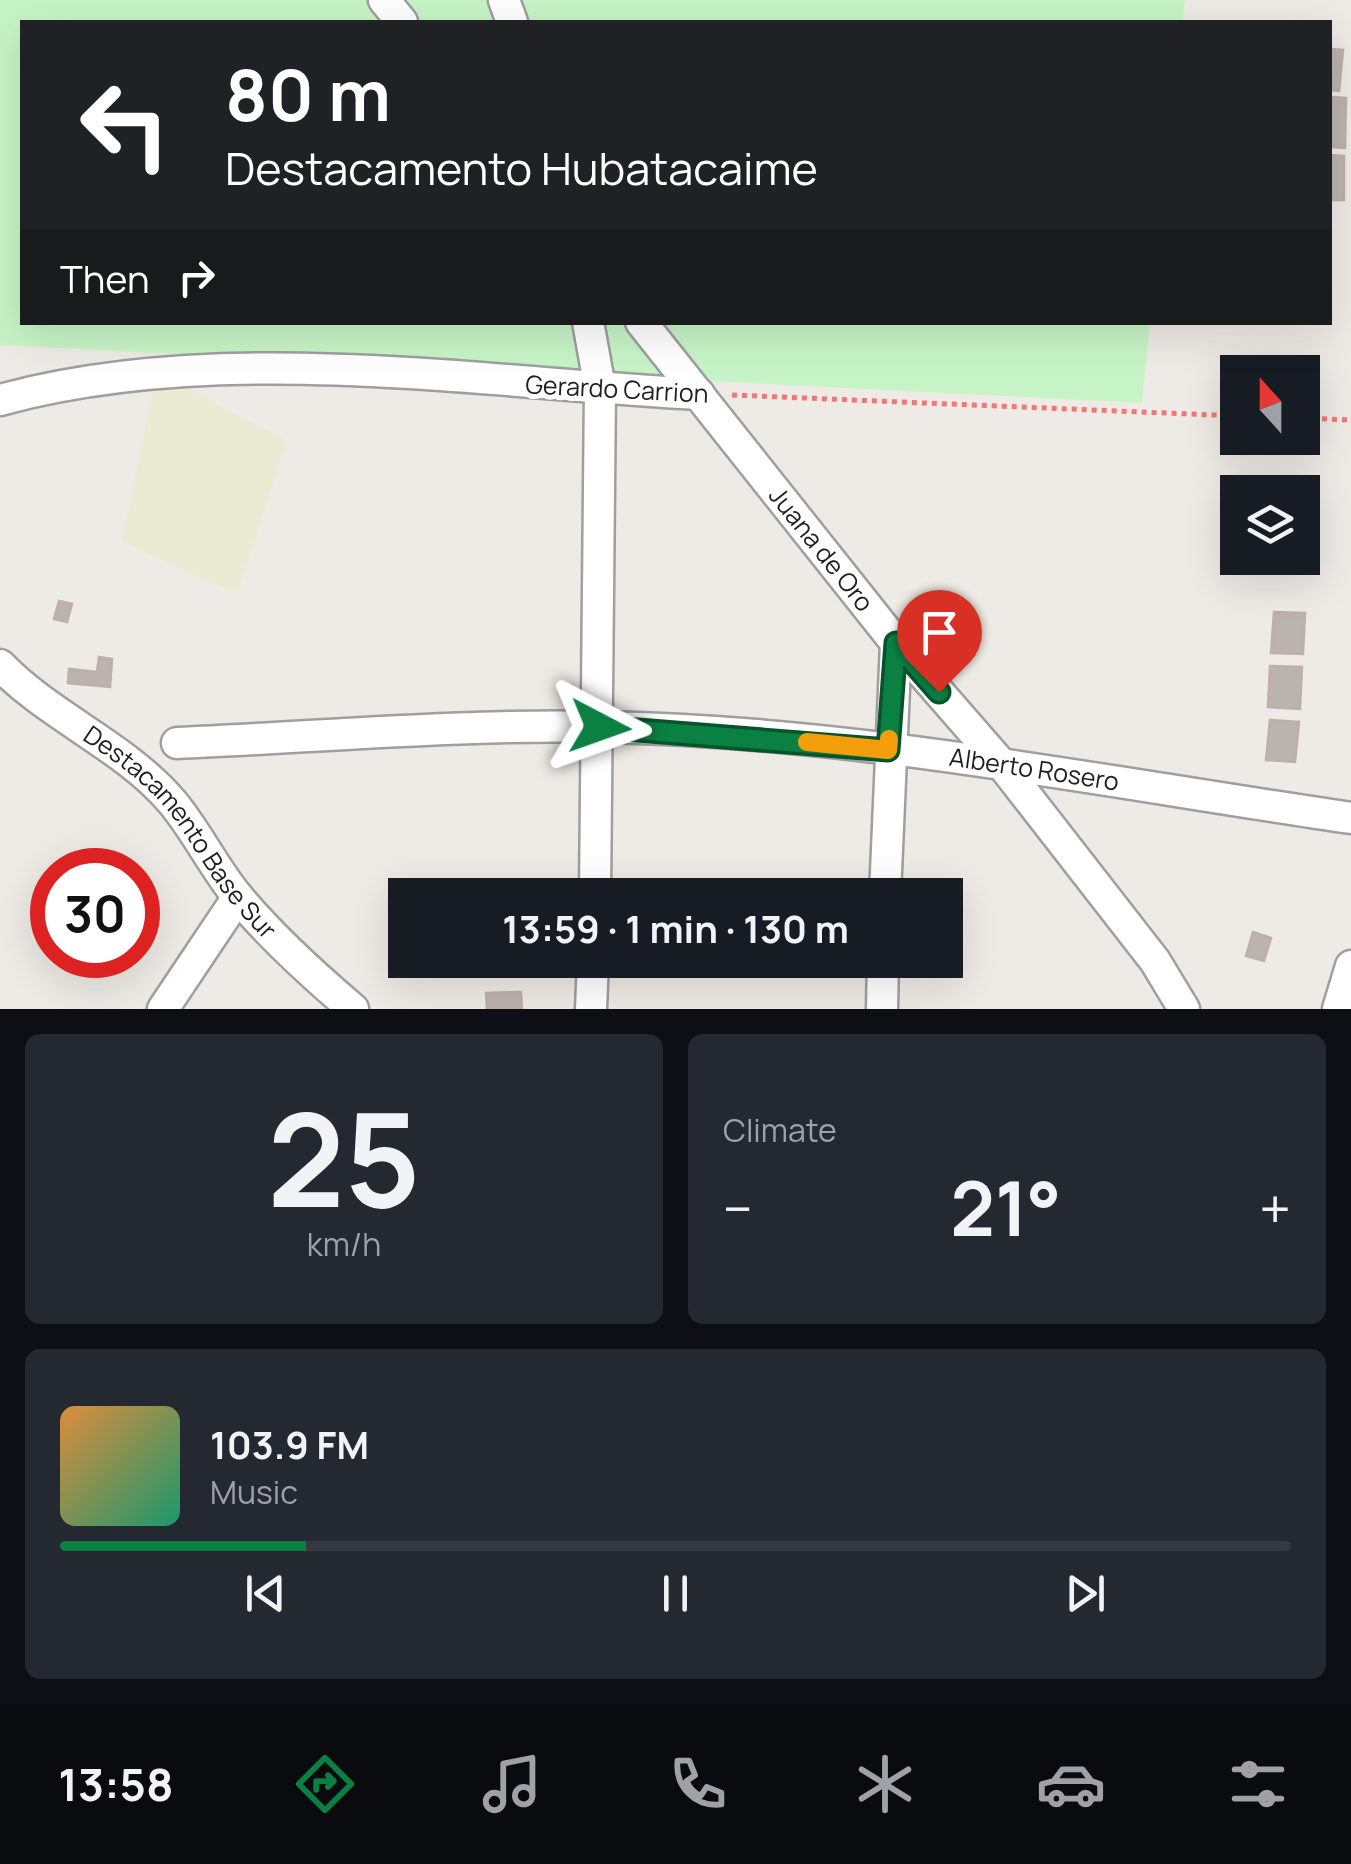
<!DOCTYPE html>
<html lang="en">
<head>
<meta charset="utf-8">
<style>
	body { margin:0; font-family:Manrope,sans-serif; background:#242831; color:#f1f3f6; height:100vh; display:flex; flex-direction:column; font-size:38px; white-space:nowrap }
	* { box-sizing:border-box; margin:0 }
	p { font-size:32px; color:#9ea1a6 }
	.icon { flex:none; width:55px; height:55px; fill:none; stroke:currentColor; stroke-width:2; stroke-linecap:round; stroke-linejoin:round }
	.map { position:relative; height:1009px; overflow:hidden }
	.side { display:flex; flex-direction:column; gap:25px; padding:25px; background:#0d0f14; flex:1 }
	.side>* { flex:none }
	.guide { position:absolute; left:20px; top:20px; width:1312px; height:305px; border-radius:0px; box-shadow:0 10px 40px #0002; background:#202124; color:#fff; overflow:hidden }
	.needle { width:65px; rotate:339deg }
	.buttons { position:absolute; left:1220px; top:355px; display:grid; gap:20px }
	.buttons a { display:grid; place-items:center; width:100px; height:100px; border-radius:0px; background:#171b24; box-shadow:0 10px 40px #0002; font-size:50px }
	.speed { position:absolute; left:30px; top:848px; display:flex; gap:20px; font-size:50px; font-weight:700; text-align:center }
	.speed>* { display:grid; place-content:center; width:130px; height:130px; border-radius:50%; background:#171b24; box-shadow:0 10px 40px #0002; line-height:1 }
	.speed .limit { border:15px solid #d22; background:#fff; color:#111 }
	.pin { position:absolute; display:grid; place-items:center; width:85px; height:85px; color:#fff; margin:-102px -42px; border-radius:50% 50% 50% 0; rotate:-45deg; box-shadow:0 0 10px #0007 }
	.pin .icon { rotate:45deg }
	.me { position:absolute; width:110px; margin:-55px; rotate:94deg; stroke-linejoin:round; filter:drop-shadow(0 0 8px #0008) }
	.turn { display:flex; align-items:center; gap:35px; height:210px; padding:0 40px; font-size:45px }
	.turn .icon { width:130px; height:130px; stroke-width:2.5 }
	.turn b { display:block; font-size:70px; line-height:85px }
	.then { display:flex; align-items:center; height:95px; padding:0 40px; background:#0003; gap:20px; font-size:38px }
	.big { font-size:75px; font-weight:700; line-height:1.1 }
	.side .tile { flex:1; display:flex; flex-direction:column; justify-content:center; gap:15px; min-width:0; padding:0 35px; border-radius:15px; background:#242831 }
	.side .dial { align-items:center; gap:0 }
	.dial b { font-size:130px; line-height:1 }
	.song { display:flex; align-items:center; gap:30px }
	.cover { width:120px; height:120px; border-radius:15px; background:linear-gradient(135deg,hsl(30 70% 55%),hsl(160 70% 35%)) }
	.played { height:10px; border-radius:5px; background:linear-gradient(90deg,#0b8043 20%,#363941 20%) }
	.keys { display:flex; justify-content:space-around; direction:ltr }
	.heat { display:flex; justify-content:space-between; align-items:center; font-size:55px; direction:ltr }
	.side .tiles { flex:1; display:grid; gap:25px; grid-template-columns:1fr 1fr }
	.tile:last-child { grid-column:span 2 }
	.trip { position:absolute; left:388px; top:878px; width:575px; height:100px; border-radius:0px; background:#171b24; box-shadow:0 10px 40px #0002; font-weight:700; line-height:100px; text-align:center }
	.dock { display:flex; height:160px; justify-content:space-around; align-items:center; background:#090b0e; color:#9ea1a6 }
	.dock .icon { width:70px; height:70px }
	.dock .current { color:#0b8043 }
	.dock b { font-size:45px; color:#f1f3f6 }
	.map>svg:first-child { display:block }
</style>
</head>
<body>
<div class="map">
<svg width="1351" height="1009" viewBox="0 0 1351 1009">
	<rect width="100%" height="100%" fill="#eeeae5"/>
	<path fill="#ebead2" d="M157,372L286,441L237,594L122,541Z"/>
	<path fill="#c7f4c6" d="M0,0H1185L1182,22H22V322L1150,323L1142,403L0,345Z"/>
	<path fill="#bbb3ae" stroke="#beb0a9" stroke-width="2.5" d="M1330,49L1343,50L1339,91L1330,90Z
		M1330,97L1346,98L1345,148L1330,147Z
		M1330,155L1344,156V200H1330Z
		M59,601L72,604L67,622L54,619Z
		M1274,612L1305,613L1303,654L1271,653Z
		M99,657L112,659L110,687L68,683L69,669L97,672Z
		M1270,666L1302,667L1300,709L1268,707Z
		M1270,720L1299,722L1295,762L1266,760Z
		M1253,932L1271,938L1264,961L1246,956Z
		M521,992L522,1009H487L486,993Z"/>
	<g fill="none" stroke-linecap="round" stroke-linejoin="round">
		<g stroke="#9f9f9f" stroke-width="35">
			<g id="minor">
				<path d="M384,0L402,22"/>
				<path d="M504,0L512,22"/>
				<path d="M588,322L600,388L595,895"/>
				<path id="s1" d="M641,322L896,643L1004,767L1155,961L1184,1009"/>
				<path d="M0,400C220,340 473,382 699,394"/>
				<path id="s2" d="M0,665C51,718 125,746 173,803C197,832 214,868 238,897C272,938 313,975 353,1009"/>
				<path id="s3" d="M177,743C317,737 460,724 600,727C852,731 1103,782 1351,818"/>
				<path d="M885,895L896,643"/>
				<path d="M163,1009L238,897"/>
				<path d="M591,1009L593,960"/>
				<path d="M882,1009L883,960"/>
				<path d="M1338,1009L1351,966"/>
			</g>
		</g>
		<path stroke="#eb7979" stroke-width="5" stroke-dasharray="5 5" stroke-linecap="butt" d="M732,395L1238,416
			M1302,418L1351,420"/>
		<use href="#minor" stroke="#fff" stroke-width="30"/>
	</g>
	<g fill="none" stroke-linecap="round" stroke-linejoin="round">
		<g stroke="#07532c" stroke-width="25">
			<path id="route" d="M600,727L888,750L896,643L939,692"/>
		</g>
		<use href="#route" stroke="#0b8043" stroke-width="18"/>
		<path stroke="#f59e0b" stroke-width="18" d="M807,742L888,750L889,739"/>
	</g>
	<g text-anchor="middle" stroke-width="10" stroke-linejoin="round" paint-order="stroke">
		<g font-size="25" fill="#1e1e1e" stroke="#fff">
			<text transform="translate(617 389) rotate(3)" y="9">Gerardo Carrion</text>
			<text dy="9" stroke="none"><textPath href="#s1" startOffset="290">Juana de Oro</textPath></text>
			<text dy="9" stroke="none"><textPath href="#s3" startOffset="860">Alberto Rosero</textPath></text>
			<text dy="9" stroke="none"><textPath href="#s2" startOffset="248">Destacamento Base Sur</textPath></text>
		</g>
	</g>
</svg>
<div class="buttons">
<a><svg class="needle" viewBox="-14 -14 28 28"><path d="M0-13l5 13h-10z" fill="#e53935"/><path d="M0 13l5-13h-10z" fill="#9ea1a6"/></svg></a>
<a><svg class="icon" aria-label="layers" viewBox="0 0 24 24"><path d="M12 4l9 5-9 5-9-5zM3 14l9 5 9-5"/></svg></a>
</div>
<div class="speed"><div class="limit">30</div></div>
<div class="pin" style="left:939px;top:692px;background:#d93025"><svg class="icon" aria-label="arrive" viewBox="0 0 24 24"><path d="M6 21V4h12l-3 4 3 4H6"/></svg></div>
<svg class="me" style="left:600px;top:727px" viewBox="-20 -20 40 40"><path d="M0-17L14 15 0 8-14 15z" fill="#0b8043" stroke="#fff" stroke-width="4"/></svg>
<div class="trip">13:59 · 1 min · 130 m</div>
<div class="guide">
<div class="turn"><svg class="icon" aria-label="left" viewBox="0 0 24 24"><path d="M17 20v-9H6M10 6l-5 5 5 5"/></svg><div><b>80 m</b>Destacamento Hubatacaime</div></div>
<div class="then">Then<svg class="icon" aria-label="right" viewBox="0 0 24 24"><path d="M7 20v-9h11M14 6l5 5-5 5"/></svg></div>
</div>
</div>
<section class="side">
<div class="tiles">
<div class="tile dial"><b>25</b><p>km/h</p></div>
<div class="tile"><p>Climate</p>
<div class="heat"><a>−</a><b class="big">21°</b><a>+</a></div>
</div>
<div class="tile">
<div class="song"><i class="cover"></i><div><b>103.9 FM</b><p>Music</p></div></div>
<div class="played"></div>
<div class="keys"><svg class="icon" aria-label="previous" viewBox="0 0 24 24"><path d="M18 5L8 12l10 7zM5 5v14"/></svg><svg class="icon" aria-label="pause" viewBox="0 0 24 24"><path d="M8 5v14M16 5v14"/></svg><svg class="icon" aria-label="next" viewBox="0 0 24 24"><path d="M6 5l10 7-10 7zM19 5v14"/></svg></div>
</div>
</div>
</section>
<nav class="dock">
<b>13:58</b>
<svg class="icon current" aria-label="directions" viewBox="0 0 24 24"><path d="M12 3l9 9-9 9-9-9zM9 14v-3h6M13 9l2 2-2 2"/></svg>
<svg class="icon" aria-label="music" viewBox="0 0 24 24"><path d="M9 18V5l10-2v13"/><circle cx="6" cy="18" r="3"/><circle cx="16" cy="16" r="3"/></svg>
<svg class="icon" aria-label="phone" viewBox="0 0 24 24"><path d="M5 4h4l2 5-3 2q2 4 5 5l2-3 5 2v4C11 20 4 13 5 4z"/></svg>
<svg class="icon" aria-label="climate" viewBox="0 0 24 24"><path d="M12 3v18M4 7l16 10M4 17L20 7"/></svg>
<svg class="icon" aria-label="car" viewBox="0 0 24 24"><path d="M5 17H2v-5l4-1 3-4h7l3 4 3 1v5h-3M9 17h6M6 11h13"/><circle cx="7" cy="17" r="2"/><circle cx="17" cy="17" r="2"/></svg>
<svg class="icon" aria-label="filters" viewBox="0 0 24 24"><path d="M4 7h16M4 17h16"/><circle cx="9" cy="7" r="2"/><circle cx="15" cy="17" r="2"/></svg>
</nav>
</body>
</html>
